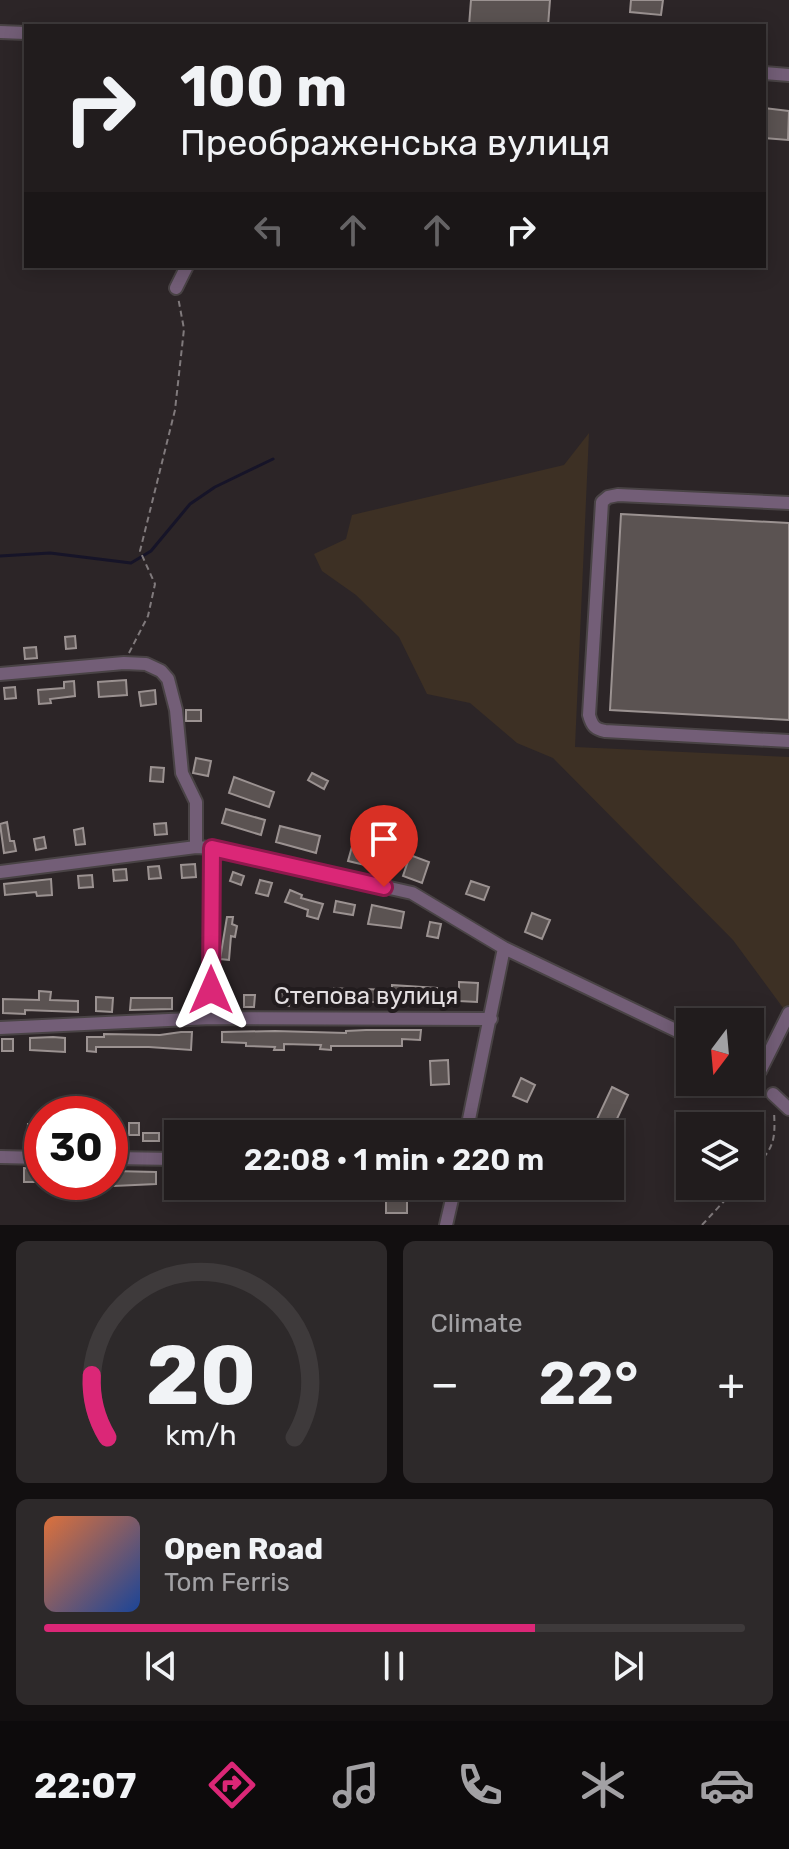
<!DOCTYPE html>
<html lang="en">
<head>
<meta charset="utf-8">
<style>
	body { margin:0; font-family:Rubik,sans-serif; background:#2d292a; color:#f1f3f6; height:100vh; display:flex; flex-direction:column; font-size:30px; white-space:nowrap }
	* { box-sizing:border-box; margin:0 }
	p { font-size:26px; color:#a2a1a4 }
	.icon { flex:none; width:44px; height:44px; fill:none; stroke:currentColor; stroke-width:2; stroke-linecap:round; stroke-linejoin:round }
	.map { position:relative; height:1225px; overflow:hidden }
	.panel { display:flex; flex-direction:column; gap:16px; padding:16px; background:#120f10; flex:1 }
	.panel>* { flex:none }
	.top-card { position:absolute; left:24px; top:24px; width:742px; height:244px; border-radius:0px; box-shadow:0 4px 20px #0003,0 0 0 2px #3e3a3b; background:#211c1d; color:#f1f3f6; overflow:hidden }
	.needle { width:52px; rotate:196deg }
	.controls { position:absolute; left:676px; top:1008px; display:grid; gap:16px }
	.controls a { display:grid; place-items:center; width:88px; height:88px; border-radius:0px; background:#211c1d; box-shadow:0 4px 20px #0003,0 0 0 2px #3e3a3b; font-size:40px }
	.speed { position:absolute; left:24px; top:1096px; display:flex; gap:16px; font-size:40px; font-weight:700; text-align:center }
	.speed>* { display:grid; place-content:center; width:104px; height:104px; border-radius:50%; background:#211c1d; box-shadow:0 4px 20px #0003,0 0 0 2px #3e3a3b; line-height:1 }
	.speed .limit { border:12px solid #d22; background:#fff; color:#111 }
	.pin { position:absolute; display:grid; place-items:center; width:68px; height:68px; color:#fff; margin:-82px -34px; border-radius:50% 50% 50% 0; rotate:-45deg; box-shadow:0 0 8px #0007 }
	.pin .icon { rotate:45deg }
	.me { position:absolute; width:88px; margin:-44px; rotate:0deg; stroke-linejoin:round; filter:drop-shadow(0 0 6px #0008) }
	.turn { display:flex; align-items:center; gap:28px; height:168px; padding:0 24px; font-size:36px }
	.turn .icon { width:104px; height:104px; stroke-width:2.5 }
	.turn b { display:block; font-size:56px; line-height:68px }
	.lanes { display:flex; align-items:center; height:76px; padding:0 24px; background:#0003; justify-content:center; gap:40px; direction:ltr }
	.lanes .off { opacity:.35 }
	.big { font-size:60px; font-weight:600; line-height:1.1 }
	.panel .tile { flex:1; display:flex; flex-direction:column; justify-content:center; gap:12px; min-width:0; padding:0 28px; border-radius:12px; background:#2d292a }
	.panel .dial { align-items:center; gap:0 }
	.dial svg { height:208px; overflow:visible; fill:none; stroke:#3e3a3b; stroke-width:7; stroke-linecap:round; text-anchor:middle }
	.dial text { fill:#f1f3f6; stroke:none }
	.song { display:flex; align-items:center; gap:24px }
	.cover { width:96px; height:96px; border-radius:12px; background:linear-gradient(135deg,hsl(20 70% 55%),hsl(220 70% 35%)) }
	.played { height:8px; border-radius:4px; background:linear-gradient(90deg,#db2777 70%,#3e3a3b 70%) }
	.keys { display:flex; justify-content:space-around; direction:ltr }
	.heat { display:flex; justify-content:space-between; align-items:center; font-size:44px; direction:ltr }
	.panel .tiles { flex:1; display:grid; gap:16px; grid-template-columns:1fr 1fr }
	.tile:last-child { grid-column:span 2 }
	.trip { position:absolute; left:164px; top:1120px; width:460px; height:80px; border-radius:0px; background:#211c1d; box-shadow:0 4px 20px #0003,0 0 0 2px #3e3a3b; font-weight:600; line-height:80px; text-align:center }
	.tab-bar { display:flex; height:128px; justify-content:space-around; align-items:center; background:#0d0b0c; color:#a2a1a4 }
	.tab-bar .icon { width:56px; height:56px }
	.tab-bar .active { color:#db2777 }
	.tab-bar b { font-size:36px; color:#f1f3f6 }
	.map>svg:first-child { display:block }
</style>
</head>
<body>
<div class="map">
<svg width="789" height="1225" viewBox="0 0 789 1225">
	<rect width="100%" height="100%" fill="#2c2527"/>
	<path fill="#3d3024" d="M589,433L575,747L789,757V1016L733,940L553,758L517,743L470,703L427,694L399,637L356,595L322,571L314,554L346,539L352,515L564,465Z"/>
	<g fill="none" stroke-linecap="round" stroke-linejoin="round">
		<path stroke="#161428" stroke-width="3" d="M0,556L50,553L131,563L151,551L190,504L215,487L273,459"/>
	</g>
	<path fill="#5b5352" stroke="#9b9291" stroke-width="2" d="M471,0H550L548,26H469Z
		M631,0H663L661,15L630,12Z
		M764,108L789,111L788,140L764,138Z
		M621,514L789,523V720L610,710Z
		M75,636L76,648L66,649L65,637Z
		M36,647L37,658L25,659L24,648Z
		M126,680L127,695L99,697L98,682Z
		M74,681L75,696L50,699L51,703L39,704L38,690L64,688V682Z
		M15,687L16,698L5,699L4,688Z
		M155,690L156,704L141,706L139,692Z
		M186,710H201V721H186Z
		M196,758L211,761L208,776L193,773Z
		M151,767L164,768L163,782L150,781Z
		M312,773L328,781L324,789L308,780Z
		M234,777L274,792L269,807L229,793Z
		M226,809L265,820L261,835L222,823Z
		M7,822L10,841H14L16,851L4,853L0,824Z
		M166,823L167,834L155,835L154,824Z
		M280,826L320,836L316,853L276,842Z
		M83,828L85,844L76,845L74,830Z
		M44,837L46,848L36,850L34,839Z
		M353,843L370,848L365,865L348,861Z
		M410,855L429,862L422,883L403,876Z
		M195,864L196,877L182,878L181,865Z
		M159,866L161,878L149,879L148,867Z
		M126,869L127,880L114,881L113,870Z
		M233,872L244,876L241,885L230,881Z
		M92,875L93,887L79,888L78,876Z
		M51,879L52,895L37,896L36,892L5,895L4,884Z
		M260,880L272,883L268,896L256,893Z
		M471,881L489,887L484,900L466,894Z
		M290,890L302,895L301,898L323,904L318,919L307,916L308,910L285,902Z
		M336,901L355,905L353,915L334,912Z
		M372,905L404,912L401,928L368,924Z
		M532,913L550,920L542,939L525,932Z
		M227,917H233L232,924L237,926L235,937L231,936L229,960L220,959Z
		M430,922L441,924L438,938L427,936Z
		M459,982L478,983L477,1002L459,1001Z
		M392,985L437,988V1002H363V989L392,990Z
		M334,988L347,989V1004L333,1003Z
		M39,991L51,992L50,1000L78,1001V1012L25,1010V1014L3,1013V999L39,1000Z
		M306,992H317V1004H305Z
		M277,993L290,994L289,1006L276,1005Z
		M244,995H255L254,1007H244Z
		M96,997L113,998L112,1012L96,1011Z
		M131,998H172V1009L130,1010Z
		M366,1030H421L420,1040L402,1039V1046H331V1050L320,1049L321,1045L284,1044V1050H274L275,1047L246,1046V1043L222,1042V1032L275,1031L346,1033V1031Z
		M181,1032H192L191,1050L149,1047H96V1052L87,1051V1037H104V1034L160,1035Z
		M53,1037L65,1038V1052L30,1050V1038Z
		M2,1039H13V1051H2Z
		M448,1060L449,1084L431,1085L430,1061Z
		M521,1078L535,1085L527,1102L513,1096Z
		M612,1087L628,1095L610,1134H590Z
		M327,1122L344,1124L343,1134H327Z
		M129,1123H139V1135H129Z
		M28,1124H42V1141H27Z
		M249,1126H276V1134H249Z
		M110,1130L124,1131V1142H110Z
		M143,1133H159V1141H143Z
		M24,1168L39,1169V1182H24Z
		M114,1171L156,1172V1184L114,1186Z
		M199,1191H229V1200L199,1201Z
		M386,1194H407V1213H386Z"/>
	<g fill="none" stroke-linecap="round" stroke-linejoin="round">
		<g stroke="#494345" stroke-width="16">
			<path id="minor" d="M0,32L26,33
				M764,73L789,75
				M176,288L187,266
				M789,503L618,495L608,497L602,502L589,715C592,726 595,729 605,731L789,741
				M0,674L124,663L146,664L161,671L168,679L176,710L182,773L196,802V847
				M0,872L196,847L212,848L412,893L504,948L690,1037
				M211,1018L212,848
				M0,1028L211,1018L491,1019
				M750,1066L760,1071L789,1013
				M773,1094L789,1109
				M466,1134L504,948
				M0,1157L42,1158
				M110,1158L178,1159
				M446,1225L455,1186"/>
		</g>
		<path stroke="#807a7c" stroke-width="2" stroke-dasharray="6 4" stroke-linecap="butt" d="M129,653L148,616L155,584L140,551L175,410L184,329L178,297
			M750,1173C772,1149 776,1145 774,1112
			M702,1225L738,1186"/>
		<use href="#minor" stroke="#735e77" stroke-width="12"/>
	</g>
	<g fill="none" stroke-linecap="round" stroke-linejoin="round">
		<g stroke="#8e194d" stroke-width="20">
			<path id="route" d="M211,990L212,848L384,887"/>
		</g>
		<use href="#route" stroke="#db2777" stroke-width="14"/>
	</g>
	<g text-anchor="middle" stroke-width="8" stroke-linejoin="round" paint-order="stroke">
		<g font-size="24" fill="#e4dfe1" stroke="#221c1e">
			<text x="366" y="1004">Степова вулиця</text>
		</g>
	</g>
</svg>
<div class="controls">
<a><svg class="needle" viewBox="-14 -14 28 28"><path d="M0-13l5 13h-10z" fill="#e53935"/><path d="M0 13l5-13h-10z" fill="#a2a1a4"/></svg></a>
<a><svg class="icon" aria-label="layers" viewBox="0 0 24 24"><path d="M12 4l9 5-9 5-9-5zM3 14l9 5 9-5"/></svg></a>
</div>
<div class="speed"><div class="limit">30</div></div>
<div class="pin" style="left:384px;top:887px;background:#d93025"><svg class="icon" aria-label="arrive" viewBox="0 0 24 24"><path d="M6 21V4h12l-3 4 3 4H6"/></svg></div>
<svg class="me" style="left:211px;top:990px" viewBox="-20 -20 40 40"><path d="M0-17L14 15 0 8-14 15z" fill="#db2777" stroke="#fff" stroke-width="4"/></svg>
<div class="trip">22:08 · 1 min · 220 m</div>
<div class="top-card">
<div class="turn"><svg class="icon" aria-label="right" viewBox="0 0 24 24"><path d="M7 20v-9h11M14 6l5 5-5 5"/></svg><div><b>100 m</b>Преображенська вулиця</div></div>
<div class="lanes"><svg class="icon off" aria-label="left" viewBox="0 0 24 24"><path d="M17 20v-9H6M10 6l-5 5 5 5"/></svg><svg class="icon off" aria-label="ahead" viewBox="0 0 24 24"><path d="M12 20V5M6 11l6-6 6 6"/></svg><svg class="icon off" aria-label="ahead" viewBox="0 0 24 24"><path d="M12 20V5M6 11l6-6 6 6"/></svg><svg class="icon" aria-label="right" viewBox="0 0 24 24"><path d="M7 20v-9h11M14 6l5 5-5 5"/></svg></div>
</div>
</div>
<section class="panel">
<div class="tiles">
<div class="tile dial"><svg viewBox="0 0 100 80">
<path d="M14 69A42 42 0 1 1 86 69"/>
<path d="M14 69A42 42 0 0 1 8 45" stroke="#db2777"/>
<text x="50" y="56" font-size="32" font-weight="700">20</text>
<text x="50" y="72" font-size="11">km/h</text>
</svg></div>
<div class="tile"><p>Climate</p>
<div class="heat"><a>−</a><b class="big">22°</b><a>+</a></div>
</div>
<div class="tile">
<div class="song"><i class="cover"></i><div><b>Open Road</b><p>Tom Ferris</p></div></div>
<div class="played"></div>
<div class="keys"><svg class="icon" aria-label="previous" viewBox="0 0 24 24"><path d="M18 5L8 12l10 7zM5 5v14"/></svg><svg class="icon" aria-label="pause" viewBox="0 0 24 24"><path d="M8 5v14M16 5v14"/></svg><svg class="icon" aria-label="next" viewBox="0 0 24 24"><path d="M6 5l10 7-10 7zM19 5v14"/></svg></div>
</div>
</div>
</section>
<nav class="tab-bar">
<b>22:07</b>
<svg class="icon active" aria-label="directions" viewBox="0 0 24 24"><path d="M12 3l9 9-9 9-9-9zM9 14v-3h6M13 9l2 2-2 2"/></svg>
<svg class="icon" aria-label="music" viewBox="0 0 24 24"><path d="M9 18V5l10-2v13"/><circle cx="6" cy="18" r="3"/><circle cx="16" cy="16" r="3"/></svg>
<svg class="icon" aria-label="phone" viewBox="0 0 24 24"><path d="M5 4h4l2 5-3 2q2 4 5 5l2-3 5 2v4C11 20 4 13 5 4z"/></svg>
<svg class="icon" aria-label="climate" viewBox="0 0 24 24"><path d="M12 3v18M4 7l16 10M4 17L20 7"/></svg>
<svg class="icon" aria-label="car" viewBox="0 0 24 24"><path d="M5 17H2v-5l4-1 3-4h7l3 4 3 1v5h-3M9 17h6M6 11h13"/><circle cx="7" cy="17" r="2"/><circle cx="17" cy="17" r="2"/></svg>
</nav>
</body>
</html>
